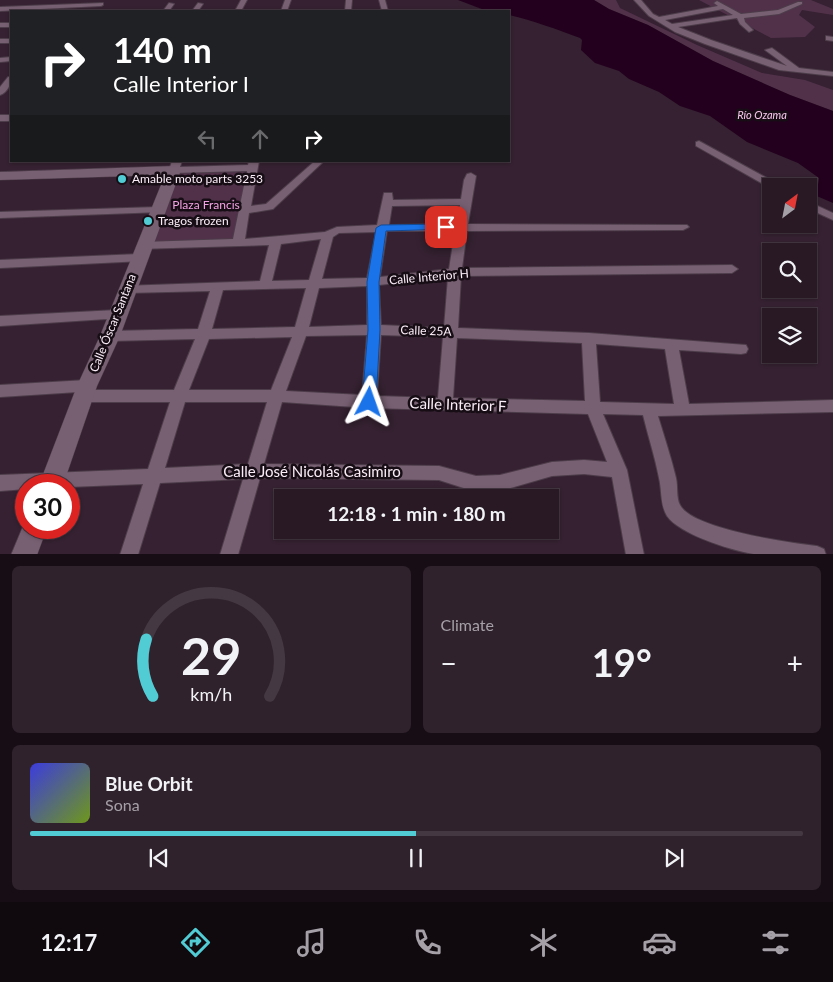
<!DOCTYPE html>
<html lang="en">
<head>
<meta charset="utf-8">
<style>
	body { margin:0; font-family:Lato,sans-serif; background:#30222d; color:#f1f3f6; height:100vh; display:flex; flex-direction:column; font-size:19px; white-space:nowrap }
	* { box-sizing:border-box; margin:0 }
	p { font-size:16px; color:#a5a0a7 }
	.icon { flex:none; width:28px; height:28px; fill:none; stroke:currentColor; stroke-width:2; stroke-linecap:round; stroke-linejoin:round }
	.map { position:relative; height:554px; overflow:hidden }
	.drawer { display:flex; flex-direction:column; gap:12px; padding:12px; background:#160e14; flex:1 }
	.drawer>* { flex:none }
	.guide { position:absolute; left:10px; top:10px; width:500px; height:152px; border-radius:0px; box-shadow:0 1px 4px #0004,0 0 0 1px #443842; background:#202124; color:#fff; overflow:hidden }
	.needle { width:32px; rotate:32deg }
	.buttons { position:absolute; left:762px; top:178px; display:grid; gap:10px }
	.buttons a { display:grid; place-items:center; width:55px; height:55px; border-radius:0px; background:#281925; box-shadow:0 1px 4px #0004,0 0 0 1px #443842; font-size:25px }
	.speed { position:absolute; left:15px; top:474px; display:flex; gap:10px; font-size:25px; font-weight:700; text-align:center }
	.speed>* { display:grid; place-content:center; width:65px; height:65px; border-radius:50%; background:#281925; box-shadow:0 1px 4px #0004,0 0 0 1px #443842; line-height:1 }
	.speed .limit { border:8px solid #d22; background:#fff; color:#111 }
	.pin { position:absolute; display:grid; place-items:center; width:42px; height:42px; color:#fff; margin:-21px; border-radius:10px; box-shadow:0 2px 8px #0006 }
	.me { position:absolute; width:55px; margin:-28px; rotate:4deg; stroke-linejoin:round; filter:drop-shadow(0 0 4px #0008) }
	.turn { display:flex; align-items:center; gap:18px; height:105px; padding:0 20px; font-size:22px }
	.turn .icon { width:65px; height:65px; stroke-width:2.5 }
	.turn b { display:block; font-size:35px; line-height:42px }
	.lanes { display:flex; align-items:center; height:48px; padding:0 20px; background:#0003; justify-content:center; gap:25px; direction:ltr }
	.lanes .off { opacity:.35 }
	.big { font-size:38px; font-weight:700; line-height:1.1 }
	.drawer .tile { flex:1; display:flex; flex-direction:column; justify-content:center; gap:8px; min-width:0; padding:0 18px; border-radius:8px; background:#30222d }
	.drawer .dial { align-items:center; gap:0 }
	.dial svg { height:130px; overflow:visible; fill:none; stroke:#443842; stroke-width:7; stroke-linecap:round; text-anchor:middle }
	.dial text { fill:#f1f3f6; stroke:none }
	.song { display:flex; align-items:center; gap:15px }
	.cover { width:60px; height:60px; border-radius:8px; background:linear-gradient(135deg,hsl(240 70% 55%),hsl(80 70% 35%)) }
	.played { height:5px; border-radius:2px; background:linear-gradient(90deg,#51ccd5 50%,#443842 50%) }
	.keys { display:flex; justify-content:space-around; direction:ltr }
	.heat { display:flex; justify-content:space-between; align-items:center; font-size:28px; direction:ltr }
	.drawer .tiles { flex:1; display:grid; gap:12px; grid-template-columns:1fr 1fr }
	.tile:last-child { grid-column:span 2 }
	.trip { position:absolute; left:274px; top:489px; width:285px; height:50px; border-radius:0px; background:#281925; box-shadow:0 1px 4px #0004,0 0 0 1px #443842; font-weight:700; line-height:50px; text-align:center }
	.menu { display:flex; height:80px; justify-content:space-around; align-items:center; background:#100a0f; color:#a5a0a7 }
	.menu .icon { width:35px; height:35px }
	.menu .on { color:#51ccd5 }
	.menu b { font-size:22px; color:#f1f3f6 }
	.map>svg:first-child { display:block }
</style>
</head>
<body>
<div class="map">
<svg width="833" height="555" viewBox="0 0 833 555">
	<rect width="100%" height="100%" fill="#352131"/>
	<path fill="#51314a" d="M594,0H616L620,8L697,45L762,73L805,80L833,90V111L790,95L713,61L648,25L609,9Z
		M699,0H811L833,9V15L802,10L799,15L815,27L805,37L771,38Z
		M249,170L235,239L149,243L176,172Z"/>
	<path fill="#23011e" d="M458,0H594L609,9L648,25L713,61L790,95L833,111V203L812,194L809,190L818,185L819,178L798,163L747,142L710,116L680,106L659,92L629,79L619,71L595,63L581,50L582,40L580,38C556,29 534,21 509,15V11H487Z"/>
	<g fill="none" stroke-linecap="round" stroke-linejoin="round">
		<g stroke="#4d3c4a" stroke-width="2">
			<path id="street" d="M241,0H247L241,11H235Z
				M285,0H291L287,11H281Z
				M346,0H352L351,11H345Z
				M379,0H385L388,11H382Z
				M634,0H641L653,14L659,17L718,6L714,3L717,1L741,14L778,10L798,2H802V4L779,14L744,18L745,22L753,30L749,32L740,24L737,18L678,27L711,40L787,66L765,50L772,48L799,68L833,72V76L779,70L705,44L675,32L649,16ZM723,9L733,15L672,24L665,20Z
				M103,3V5L101,6L0,11V7Z
				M169,3L174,4L169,11H163Z
				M198,3L203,4L198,11H192Z
				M0,23H11V27H0Z
				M826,36L833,37V41L826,40Z
				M0,39H11V43H0Z
				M11,57V61L0,62V58Z
				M8,77H11C11,84 8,92 0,95V87Z
				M0,115H11V121H0Z
				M699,141L778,184L779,186H771L770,188L696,146V142Z
				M172,161H182L180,167L248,165L249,161H259L251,206L266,204L315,161H324L273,209L249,213L245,239L325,232L337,227L377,225L384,193H392L393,200L461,199L464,180L467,174L471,173L476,176L468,224L687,225L689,227L683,230L467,231L462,268L732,265L738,269L732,273L461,276L458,328L589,333L746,345L748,349L746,353L741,354L679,350L689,404L833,400V412L658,416C664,436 671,457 676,478C678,486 676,498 680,505C692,529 790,543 817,546L824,549L826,555C804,555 782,555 761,555C738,553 680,535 667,516C660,505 662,490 659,478C655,457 648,436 643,415L603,414L627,470L644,555H626L612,477L584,474L552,476L500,491L476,492L439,480L260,478L238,555H220L243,479L160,483L138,555H120L143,484L69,487V485H26V489L0,491V475L148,469L170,402H84L79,400L76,396L78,392L0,397V385L87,380L92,382L94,386L92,390H174L195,339L110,341L105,340L103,336L105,332L110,331L198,329L210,291L127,293L122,292L121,289L122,286L260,281L269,245L139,249L137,246L143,242L233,239L247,171L174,173L169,170ZM460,205L457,224L389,225L392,206ZM387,231H455L449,269L380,277ZM376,232L367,278L322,279L333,237L339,233ZM321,239L309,280L272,281L281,244ZM448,277L444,328L381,325L379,285ZM367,286V325L309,327L319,288ZM306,288L295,327L212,329L223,290ZM367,335L362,395L286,391L306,336ZM381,335L443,337L438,398L377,396ZM292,337L271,390H189L209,339ZM457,338L582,343L585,401L453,398ZM596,344L665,349L674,404L600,402ZM185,402H267L248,464L165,468ZM282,402L369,408L588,414L607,462L584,460L552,462L500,475L476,476L439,466L264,464Z
				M809,202L833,213V220L809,209Z
				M158,207L162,208L164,210L162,212L0,218V212Z
				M139,254L145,258L143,261L0,268V260Z
				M117,310L122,312L124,315L122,318L0,326V316Z"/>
		</g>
		<g stroke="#4d3c4a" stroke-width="1">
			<path id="secondary" d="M174,166L179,167L181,170L120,336L97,386L63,485H39L77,386L100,336L165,175L0,180V172Z
				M26,519V528H47L37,555H11Z"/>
		</g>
		<use href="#street" fill="#776072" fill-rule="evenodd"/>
		<use href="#secondary" fill="#776072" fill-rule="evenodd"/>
	</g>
	<path fill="#1a73e8" stroke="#114b97" d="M446,224L450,225L452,227L450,229L386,231L379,282L380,330L376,402L374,406L369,408L364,406L362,402L368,330L367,282L376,228L381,225Z"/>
	<g fill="#51ccd5" stroke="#170e15" stroke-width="2">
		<circle cx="122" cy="179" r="5"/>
		<circle cx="148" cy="221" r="5"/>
	</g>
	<g text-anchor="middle" stroke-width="5" stroke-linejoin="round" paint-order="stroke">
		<g font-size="11" font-style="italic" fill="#f8c6ec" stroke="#170e15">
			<text x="762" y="119">Río Ozama</text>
		</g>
		<g font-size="12" fill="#fbedf8" stroke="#170e15" text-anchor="start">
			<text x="132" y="183">Amable moto parts 3253</text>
			<text x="158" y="225">Tragos frozen</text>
		</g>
		<g font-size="12" fill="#f3a2e3" stroke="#170e15">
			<text x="206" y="209">Plaza Francis</text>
		</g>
		<g font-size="12" fill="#fbedf8" stroke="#170e15">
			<text transform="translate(429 277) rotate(-5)" y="4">Calle Interior H</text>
			<text transform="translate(113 323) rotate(-68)" y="4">Calle Óscar Santana</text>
			<text transform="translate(426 331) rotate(2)" y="4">Calle 25A</text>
		</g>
		<g font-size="15" fill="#fbedf8" stroke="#170e15">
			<text transform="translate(458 405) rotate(2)" y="5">Calle Interior F</text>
			<text x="312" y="477">Calle José Nicolás Casimiro</text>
		</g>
	</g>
</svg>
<div class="buttons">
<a><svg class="needle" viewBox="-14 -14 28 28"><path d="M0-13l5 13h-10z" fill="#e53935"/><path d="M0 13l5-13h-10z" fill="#a5a0a7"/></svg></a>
<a><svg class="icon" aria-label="search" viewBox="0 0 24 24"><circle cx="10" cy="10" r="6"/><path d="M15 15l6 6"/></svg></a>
<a><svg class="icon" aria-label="layers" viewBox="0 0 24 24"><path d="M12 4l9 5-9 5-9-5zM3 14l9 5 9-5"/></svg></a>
</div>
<div class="speed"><div class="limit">30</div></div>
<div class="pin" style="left:446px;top:227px;background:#d93025"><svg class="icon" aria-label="arrive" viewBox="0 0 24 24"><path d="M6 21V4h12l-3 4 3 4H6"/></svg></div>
<svg class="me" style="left:369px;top:402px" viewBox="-20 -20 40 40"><path d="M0-17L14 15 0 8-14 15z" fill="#1a73e8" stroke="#fff" stroke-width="4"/></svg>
<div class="trip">12:18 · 1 min · 180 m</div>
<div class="guide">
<div class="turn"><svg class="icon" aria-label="right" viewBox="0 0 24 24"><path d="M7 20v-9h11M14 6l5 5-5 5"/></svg><div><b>140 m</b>Calle Interior I</div></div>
<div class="lanes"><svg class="icon off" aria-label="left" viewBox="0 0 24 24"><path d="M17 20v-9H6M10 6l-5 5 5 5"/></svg><svg class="icon off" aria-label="ahead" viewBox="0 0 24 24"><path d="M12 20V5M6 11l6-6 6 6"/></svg><svg class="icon" aria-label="right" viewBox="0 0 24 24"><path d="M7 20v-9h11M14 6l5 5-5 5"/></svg></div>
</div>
</div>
<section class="drawer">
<div class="tiles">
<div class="tile dial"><svg viewBox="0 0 100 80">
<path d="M14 69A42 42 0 1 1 86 69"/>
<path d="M14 69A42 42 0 0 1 10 34" stroke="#51ccd5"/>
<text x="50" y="56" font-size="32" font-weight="700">29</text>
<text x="50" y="72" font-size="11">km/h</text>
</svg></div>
<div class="tile"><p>Climate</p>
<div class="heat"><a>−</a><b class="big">19°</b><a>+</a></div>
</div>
<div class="tile">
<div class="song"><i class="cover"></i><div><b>Blue Orbit</b><p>Sona</p></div></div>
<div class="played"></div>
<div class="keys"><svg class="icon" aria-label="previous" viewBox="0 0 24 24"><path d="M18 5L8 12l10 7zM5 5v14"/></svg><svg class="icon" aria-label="pause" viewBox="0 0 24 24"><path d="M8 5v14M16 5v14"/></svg><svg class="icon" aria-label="next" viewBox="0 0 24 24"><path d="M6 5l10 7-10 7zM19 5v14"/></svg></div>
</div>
</div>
</section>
<nav class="menu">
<b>12:17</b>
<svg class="icon on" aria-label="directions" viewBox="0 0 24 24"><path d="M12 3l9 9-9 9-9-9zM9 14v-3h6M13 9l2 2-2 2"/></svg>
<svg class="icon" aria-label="music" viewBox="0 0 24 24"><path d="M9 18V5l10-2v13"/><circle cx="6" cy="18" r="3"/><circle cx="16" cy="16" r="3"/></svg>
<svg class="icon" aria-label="phone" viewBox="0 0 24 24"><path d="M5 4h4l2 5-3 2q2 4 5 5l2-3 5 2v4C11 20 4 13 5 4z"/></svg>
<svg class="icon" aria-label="climate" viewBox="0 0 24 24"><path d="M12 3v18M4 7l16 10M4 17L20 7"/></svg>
<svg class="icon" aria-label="car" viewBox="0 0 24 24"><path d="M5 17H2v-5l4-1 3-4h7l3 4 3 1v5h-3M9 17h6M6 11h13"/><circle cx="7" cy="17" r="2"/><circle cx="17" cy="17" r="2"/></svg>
<svg class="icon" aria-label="filters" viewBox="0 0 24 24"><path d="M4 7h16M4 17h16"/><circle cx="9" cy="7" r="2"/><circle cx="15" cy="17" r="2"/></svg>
</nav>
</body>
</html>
